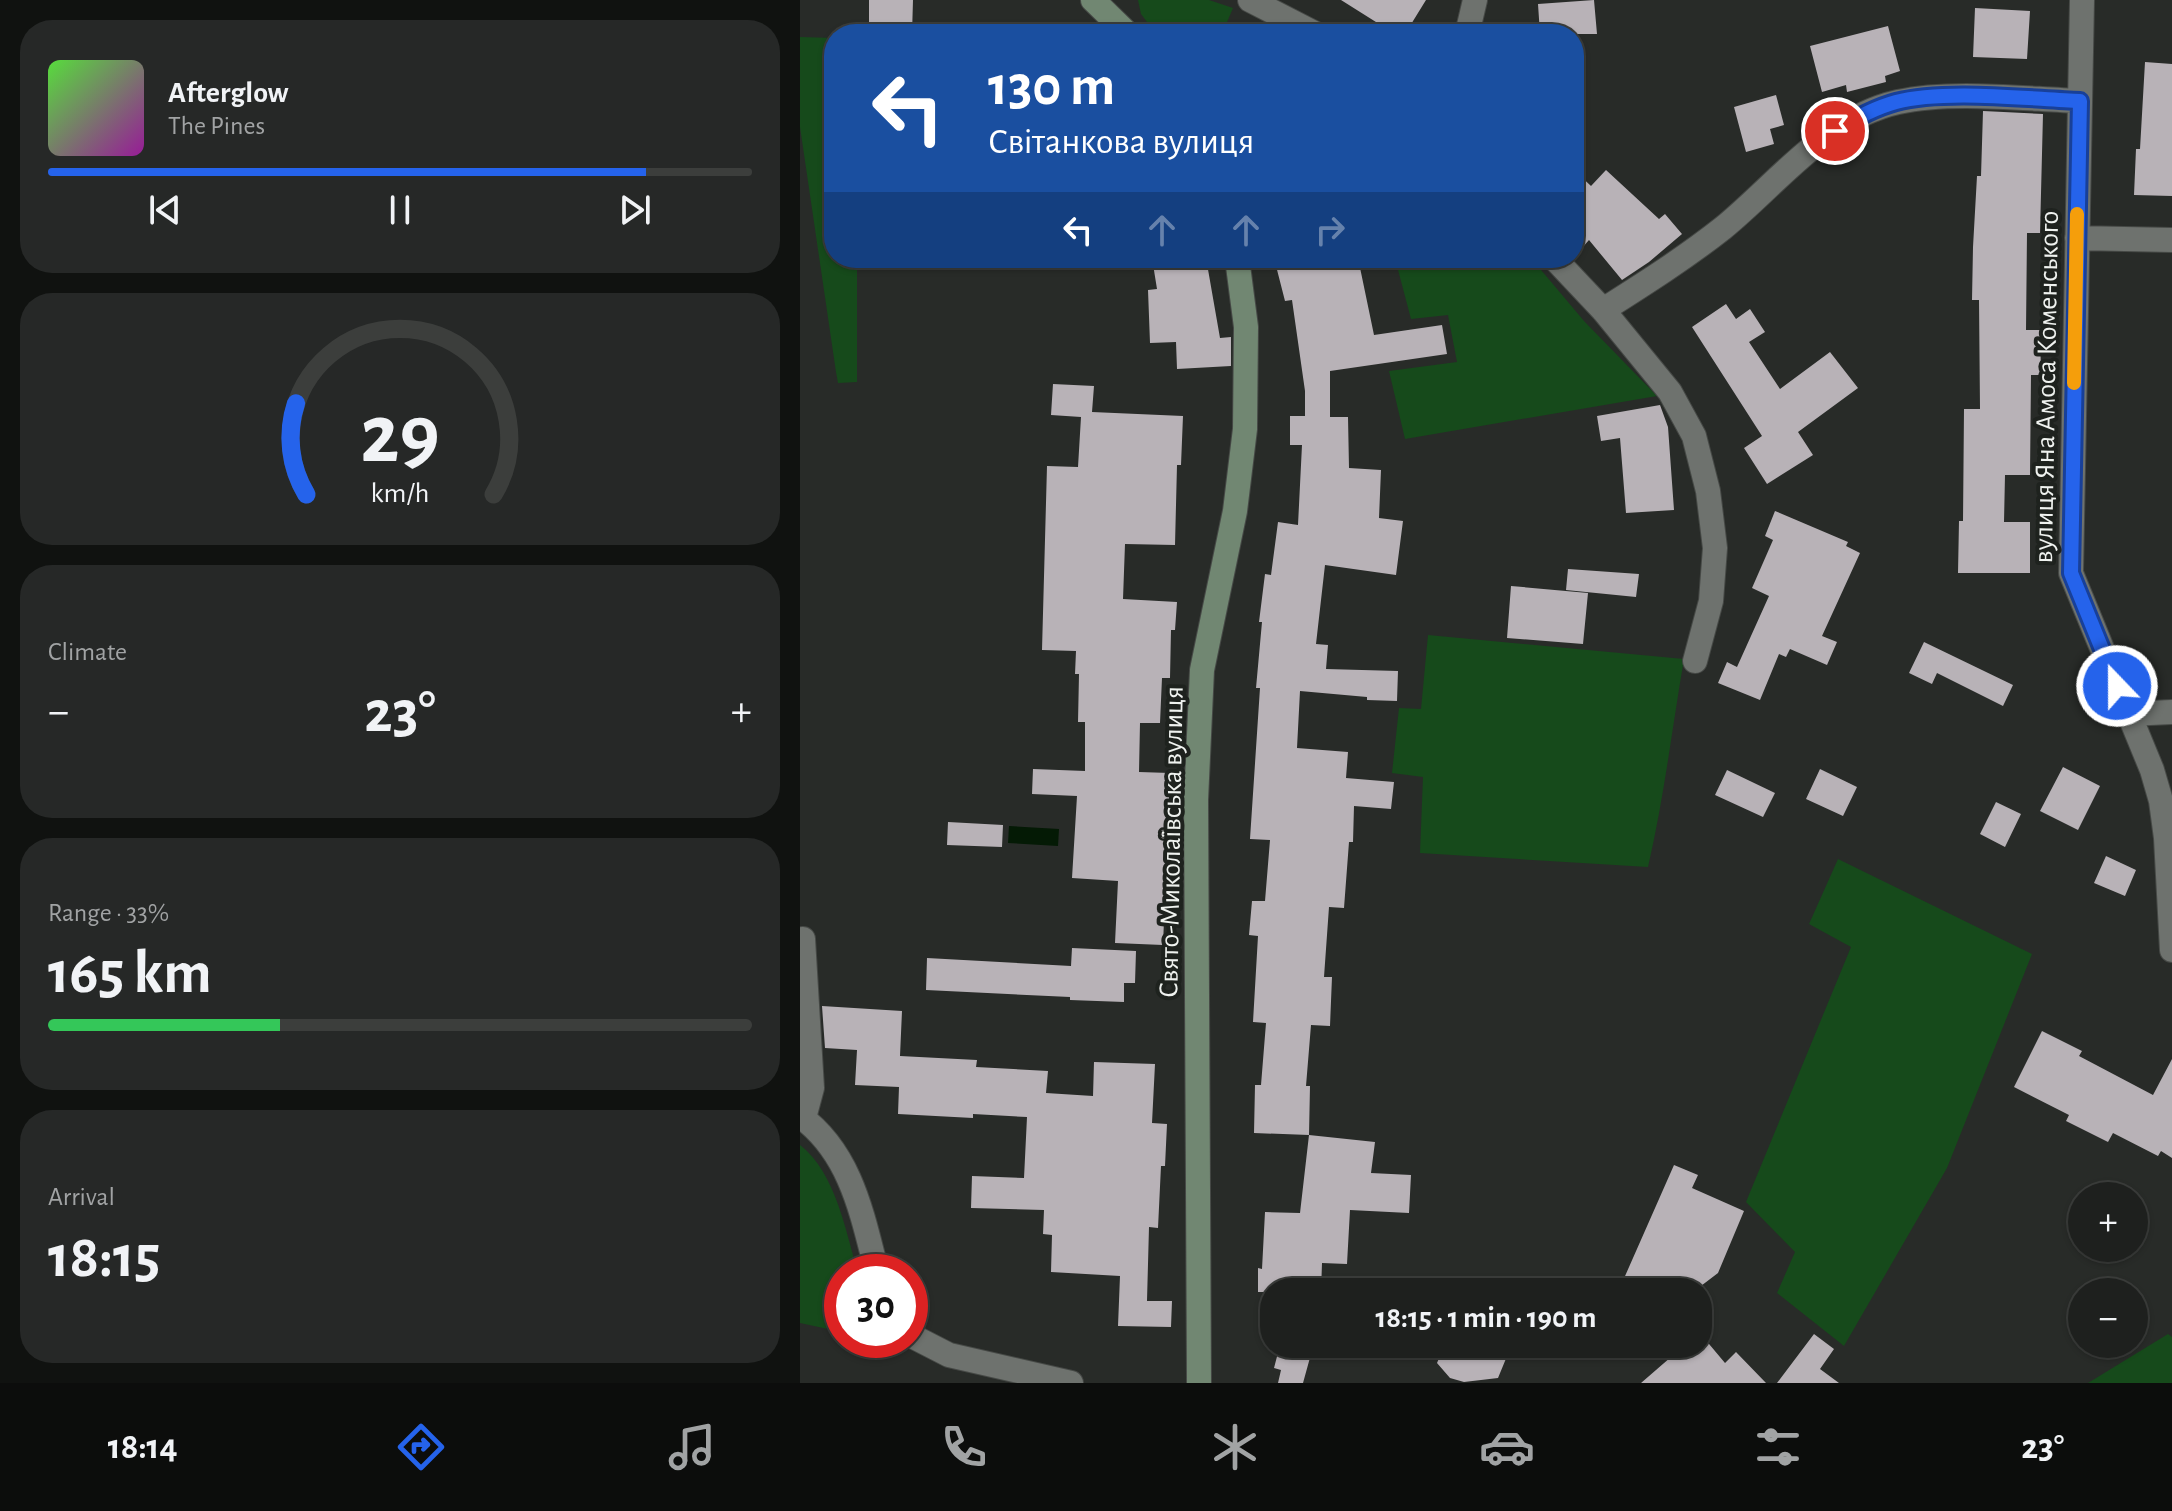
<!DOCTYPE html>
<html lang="en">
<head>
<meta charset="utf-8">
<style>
	body { margin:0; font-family:"Alegreya Sans",sans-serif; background:#262827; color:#f1f3f6; height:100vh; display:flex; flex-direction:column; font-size:30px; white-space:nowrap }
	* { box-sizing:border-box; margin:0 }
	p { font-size:26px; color:#a1a3a4 }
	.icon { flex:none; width:44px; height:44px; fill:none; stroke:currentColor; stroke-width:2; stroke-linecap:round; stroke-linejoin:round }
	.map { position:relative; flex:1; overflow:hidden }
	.drawer { display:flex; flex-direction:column; gap:20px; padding:20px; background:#101210; width:800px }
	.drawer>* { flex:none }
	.banner { position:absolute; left:24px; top:24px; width:760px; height:244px; border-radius:32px; box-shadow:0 2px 6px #0004,0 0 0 2px #3c3e3c; background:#1a4fa0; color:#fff; overflow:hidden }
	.tools { position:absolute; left:1268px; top:1182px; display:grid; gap:16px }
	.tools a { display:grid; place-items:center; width:80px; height:80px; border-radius:50%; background:#1e201e; box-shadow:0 2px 6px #0004,0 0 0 2px #3c3e3c; font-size:40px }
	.speed { position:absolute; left:24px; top:1254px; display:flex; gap:16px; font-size:40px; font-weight:700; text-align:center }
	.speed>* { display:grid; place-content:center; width:104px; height:104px; border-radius:50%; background:#1e201e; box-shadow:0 2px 6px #0004,0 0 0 2px #3c3e3c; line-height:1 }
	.speed .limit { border:12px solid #d22; background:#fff; color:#111 }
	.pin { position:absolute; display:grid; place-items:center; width:68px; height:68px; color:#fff; margin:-34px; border:4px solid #fff; border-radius:50%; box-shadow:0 2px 8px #0007 }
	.me { position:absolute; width:88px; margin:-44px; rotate:338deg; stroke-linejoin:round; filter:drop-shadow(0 0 6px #0008) }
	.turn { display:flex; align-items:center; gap:28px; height:168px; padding:0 32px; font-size:36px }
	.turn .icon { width:104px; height:104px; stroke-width:2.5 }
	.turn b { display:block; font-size:56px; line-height:68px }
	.lanes { display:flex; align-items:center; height:76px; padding:0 32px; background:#0003; justify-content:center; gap:40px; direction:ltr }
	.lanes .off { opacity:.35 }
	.big { font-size:60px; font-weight:700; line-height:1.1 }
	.drawer .card { flex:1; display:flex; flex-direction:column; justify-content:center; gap:12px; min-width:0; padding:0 28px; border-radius:32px; background:#262827 }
	.drawer .dial { align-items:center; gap:0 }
	.dial svg { height:208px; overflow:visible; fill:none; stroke:#3c3e3c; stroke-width:7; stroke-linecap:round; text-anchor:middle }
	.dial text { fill:#f1f3f6; stroke:none }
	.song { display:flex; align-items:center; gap:24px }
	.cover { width:96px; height:96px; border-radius:12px; background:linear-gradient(135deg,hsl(110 70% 55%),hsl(300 70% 35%)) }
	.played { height:8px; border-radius:4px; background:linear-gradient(90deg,#2563eb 85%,#3c3e3c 85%) }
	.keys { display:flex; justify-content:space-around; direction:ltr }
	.heat { display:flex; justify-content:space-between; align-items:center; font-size:44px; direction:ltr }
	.charge { height:12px; border-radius:6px; background:linear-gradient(90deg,#34c759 33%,#3c3e3c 0) }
	.trip { position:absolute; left:460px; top:1278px; width:452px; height:80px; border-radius:32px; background:#1e201e; box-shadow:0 2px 6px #0004,0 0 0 2px #3c3e3c; font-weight:700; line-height:80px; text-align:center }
	.menu { display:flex; height:128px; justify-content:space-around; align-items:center; background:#0c0d0c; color:#a1a3a4 }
	.menu .icon { width:56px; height:56px }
	.menu .on { color:#2563eb }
	.menu b { font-size:36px; color:#f1f3f6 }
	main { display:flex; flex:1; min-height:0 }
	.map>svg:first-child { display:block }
</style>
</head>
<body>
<main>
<section class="drawer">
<div class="card">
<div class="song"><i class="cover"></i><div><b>Afterglow</b><p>The Pines</p></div></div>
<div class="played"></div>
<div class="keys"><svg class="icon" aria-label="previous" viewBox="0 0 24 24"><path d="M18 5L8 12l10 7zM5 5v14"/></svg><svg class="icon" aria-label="pause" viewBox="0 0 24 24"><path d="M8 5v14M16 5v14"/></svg><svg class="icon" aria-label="next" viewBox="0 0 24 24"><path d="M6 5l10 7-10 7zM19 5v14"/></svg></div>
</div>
<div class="card dial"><svg viewBox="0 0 100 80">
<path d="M14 69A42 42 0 1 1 86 69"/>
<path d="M14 69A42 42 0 0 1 10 34" stroke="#2563eb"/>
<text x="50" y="56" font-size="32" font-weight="700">29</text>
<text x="50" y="72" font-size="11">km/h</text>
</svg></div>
<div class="card"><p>Climate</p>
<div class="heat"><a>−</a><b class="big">23°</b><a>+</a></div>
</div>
<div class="card"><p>Range · 33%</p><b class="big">165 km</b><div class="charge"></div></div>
<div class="card"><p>Arrival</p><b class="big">18:15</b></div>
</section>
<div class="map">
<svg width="1372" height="1383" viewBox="0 0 1372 1383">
	<rect width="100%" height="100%" fill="#282b28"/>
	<path fill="#164a1b" d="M338,0H409L433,8L422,34H356L341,14Z
		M0,37L34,38V258H57V382L38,383L36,372L0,127Z
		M617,258H731L784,321L857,396L605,439L589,371L657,362L648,315L611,319L597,266Z
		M628,635L884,659C872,729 864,798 848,867L620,853L623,777L592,773L599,708L621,709Z
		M1038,859L1232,954L1147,1168L1044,1346L977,1293L995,1252L946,1202L1051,947L1009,924Z
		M0,1145C36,1173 45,1230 58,1272H42V1332L0,1323Z
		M1368,1334L1372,1337V1383H1288Z"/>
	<path fill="#041a05" d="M209,826L259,829L258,846L208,843Z"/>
	<path fill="#b8b2b7" d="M69,0H113L112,34H69Z
		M541,0H626L605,34H595Z
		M794,0L797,34H740L738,4Z
		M1175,8L1230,11L1227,59L1173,57Z
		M1088,26L1100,71L1085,76L1086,82L1047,92L1046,85L1022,92L1010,46Z
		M1345,62L1372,64V196L1334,195L1336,149H1340Z
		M976,95L984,125L970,129L974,144L946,152L934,107Z
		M1183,111L1243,114L1240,233H1227L1226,330H1240L1241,375H1231L1230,475H1205L1204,522H1230V573H1158L1159,521H1163L1164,409H1180L1179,300H1172L1173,247L1177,176H1181Z
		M774,170L791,186L806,170L859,219L865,214L882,234L849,262L822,280L789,240L774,257Z
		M352,258H406L420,338L431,337V366L377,369L376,342L350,343L348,290L357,289Z
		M474,258H558L574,335L642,325L647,354L530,371V417H548L549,468L581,470L579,518L603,521L596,575L525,565L516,644L528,645L526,669L598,671L597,701L567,700V697L500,691L497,748L548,752L546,778L594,782L591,809L554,806L553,842H549L544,908L529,907L524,977H532L530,1026L511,1025L506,1086H510L509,1135L454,1133L455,1085H461L466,1023L453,1022L458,936L449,935L452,901H465L470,840L450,839L460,688H456L462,622H459L465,574L471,575L478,522L498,525L502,445H490V416H505V391L492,300L485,301Z
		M926,304L936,319L950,309L965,332L949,342L980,389L1030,352L1058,388L998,432L1013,455L967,484L944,448L962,436L892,327Z
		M253,384L294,386L292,412L383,416L381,465H377L375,545L325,544L323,599L377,602L375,630H371L370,678H362L360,723H340L339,772L370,773L363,945L315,943L318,881L272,878L277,796L232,794L233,769L285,771V722H278L279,674H275L276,651L242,650L247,466L278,467L281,417L251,415Z
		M860,405L868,427L874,510L826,513L820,438L801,441L797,416Z
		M975,511L1048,542L1046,546L1060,553L1022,636L1037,642L1027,665L990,649L986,657L979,654L960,700L918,683L927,662L937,667L969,596L952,588L973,540L965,536Z
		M768,569L839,574L836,597L766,590Z
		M711,586L788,593L783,644L707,638Z
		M1124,642L1213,685L1203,706L1137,673L1132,684L1109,673Z
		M1263,767L1300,786L1278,830L1240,811Z
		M1020,769L1057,787L1043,816L1006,799Z
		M927,770L975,793L963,817L915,795Z
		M1196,802L1221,814L1205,847L1180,834Z
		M148,822L203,825L202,847L147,845Z
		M1306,856L1336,870L1325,896L1294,883Z
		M272,948L336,951L335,983H324V1002L270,1000V997L126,990L127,958L271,966Z
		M22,1006L102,1011L100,1056L177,1060L176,1067L248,1071L246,1093L293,1096L294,1062L355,1064L352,1123L367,1124L365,1166H361L358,1228L349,1227L347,1301H372L371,1327L318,1326L320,1276L251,1272L252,1235L243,1234L244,1210L171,1208L172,1176L224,1178L227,1117L173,1114V1118L98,1114L99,1087L55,1085L57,1050L25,1048Z
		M1242,1031L1282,1051L1279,1056L1353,1095L1372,1059V1158L1361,1151L1358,1156L1313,1133L1308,1142L1266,1121L1269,1115L1214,1087Z
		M509,1135L575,1142L571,1173L611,1175L609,1213L550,1210L547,1264L522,1263L521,1292H458V1268L462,1269L465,1212L500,1213Z
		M874,1165L898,1175L892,1188L944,1211L918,1273L893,1292H818Z
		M899,1332L925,1363L936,1352L966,1383H841L886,1344H898Z
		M1014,1334L1034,1349L1020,1369L1039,1383H977Z
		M645,1344H712L698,1378L664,1382L650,1378L637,1363Z
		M480,1345L511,1354L503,1383H478L481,1370L474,1368Z"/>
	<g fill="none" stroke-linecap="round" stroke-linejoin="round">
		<g stroke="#464946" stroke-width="26">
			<path id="street" d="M450,0L516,34
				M1282,0L1271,573L1352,770L1361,801L1366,838L1372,950
				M667,34L675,0
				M1277,238L1372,240
				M754,258L803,310L870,392L894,436L908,491L915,548L911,601L895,661
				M803,310C844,284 885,258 923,228C978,183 1026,118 1098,102C1152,90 1224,99 1280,101
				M1328,714L1372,712
				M3,939L12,1088L4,1118
				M0,1116C51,1153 62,1214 77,1272
				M110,1335L149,1355L271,1383"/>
		</g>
		<g stroke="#464946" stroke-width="26">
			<path id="secondary" d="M293,0L328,34
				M399,1383L396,800L402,670L435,511L445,429L446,327L437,258"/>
		</g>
		<use href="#street" stroke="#6e726e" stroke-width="24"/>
		<use href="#secondary" stroke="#718772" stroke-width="24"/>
	</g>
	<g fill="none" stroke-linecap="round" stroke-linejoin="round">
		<g stroke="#184099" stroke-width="20">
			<path id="route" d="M1035,131C1054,119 1074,108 1096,102C1145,89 1228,99 1280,101L1271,573L1317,686"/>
		</g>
		<use href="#route" stroke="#2563eb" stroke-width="14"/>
		<path stroke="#f59e0b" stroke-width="14" d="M1274,383L1277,214"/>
	</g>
	<g text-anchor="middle" stroke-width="8" stroke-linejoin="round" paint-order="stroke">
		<g font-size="28" fill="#eff2ef" stroke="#1e221e">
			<text transform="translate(1245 387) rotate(-89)" y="10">вулиця Яна Амоса Коменського</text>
			<text transform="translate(370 842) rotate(-89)" y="10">Свято-Миколаївська вулиця</text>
		</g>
	</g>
</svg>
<div class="tools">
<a>+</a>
<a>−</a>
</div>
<div class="speed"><div class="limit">30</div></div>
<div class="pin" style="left:1035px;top:131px;background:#d93025"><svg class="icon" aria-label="arrive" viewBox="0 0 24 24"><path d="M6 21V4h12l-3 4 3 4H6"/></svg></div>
<svg class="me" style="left:1317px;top:686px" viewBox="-20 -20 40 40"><circle r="17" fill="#2563eb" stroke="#fff" stroke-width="3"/><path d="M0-11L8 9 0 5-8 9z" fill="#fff"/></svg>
<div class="trip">18:15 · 1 min · 190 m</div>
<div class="banner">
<div class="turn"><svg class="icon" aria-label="left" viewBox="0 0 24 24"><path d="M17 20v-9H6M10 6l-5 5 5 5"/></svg><div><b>130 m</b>Світанкова вулиця</div></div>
<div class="lanes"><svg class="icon" aria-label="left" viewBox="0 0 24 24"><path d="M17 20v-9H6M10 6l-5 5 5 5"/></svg><svg class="icon off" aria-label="ahead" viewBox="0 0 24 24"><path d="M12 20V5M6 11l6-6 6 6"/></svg><svg class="icon off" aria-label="ahead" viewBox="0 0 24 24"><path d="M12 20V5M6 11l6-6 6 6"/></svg><svg class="icon off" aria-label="right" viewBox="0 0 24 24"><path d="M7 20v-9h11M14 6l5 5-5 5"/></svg></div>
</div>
</div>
</main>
<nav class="menu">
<b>18:14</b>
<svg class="icon on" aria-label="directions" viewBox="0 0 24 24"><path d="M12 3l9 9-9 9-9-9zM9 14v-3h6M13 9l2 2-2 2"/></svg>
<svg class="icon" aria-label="music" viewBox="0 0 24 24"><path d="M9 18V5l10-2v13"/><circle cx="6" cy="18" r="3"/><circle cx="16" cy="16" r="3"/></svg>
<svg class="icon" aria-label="phone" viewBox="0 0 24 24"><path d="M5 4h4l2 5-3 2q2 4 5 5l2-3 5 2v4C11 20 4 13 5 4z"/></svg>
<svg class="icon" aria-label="climate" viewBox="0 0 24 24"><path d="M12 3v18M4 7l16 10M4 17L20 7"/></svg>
<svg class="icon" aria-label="car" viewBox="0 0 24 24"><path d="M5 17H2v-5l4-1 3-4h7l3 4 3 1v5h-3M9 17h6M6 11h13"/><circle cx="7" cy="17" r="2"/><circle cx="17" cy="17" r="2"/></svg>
<svg class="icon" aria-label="filters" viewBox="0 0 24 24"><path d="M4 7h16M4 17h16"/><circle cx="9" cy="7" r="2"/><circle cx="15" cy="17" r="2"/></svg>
<b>23°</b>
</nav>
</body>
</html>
